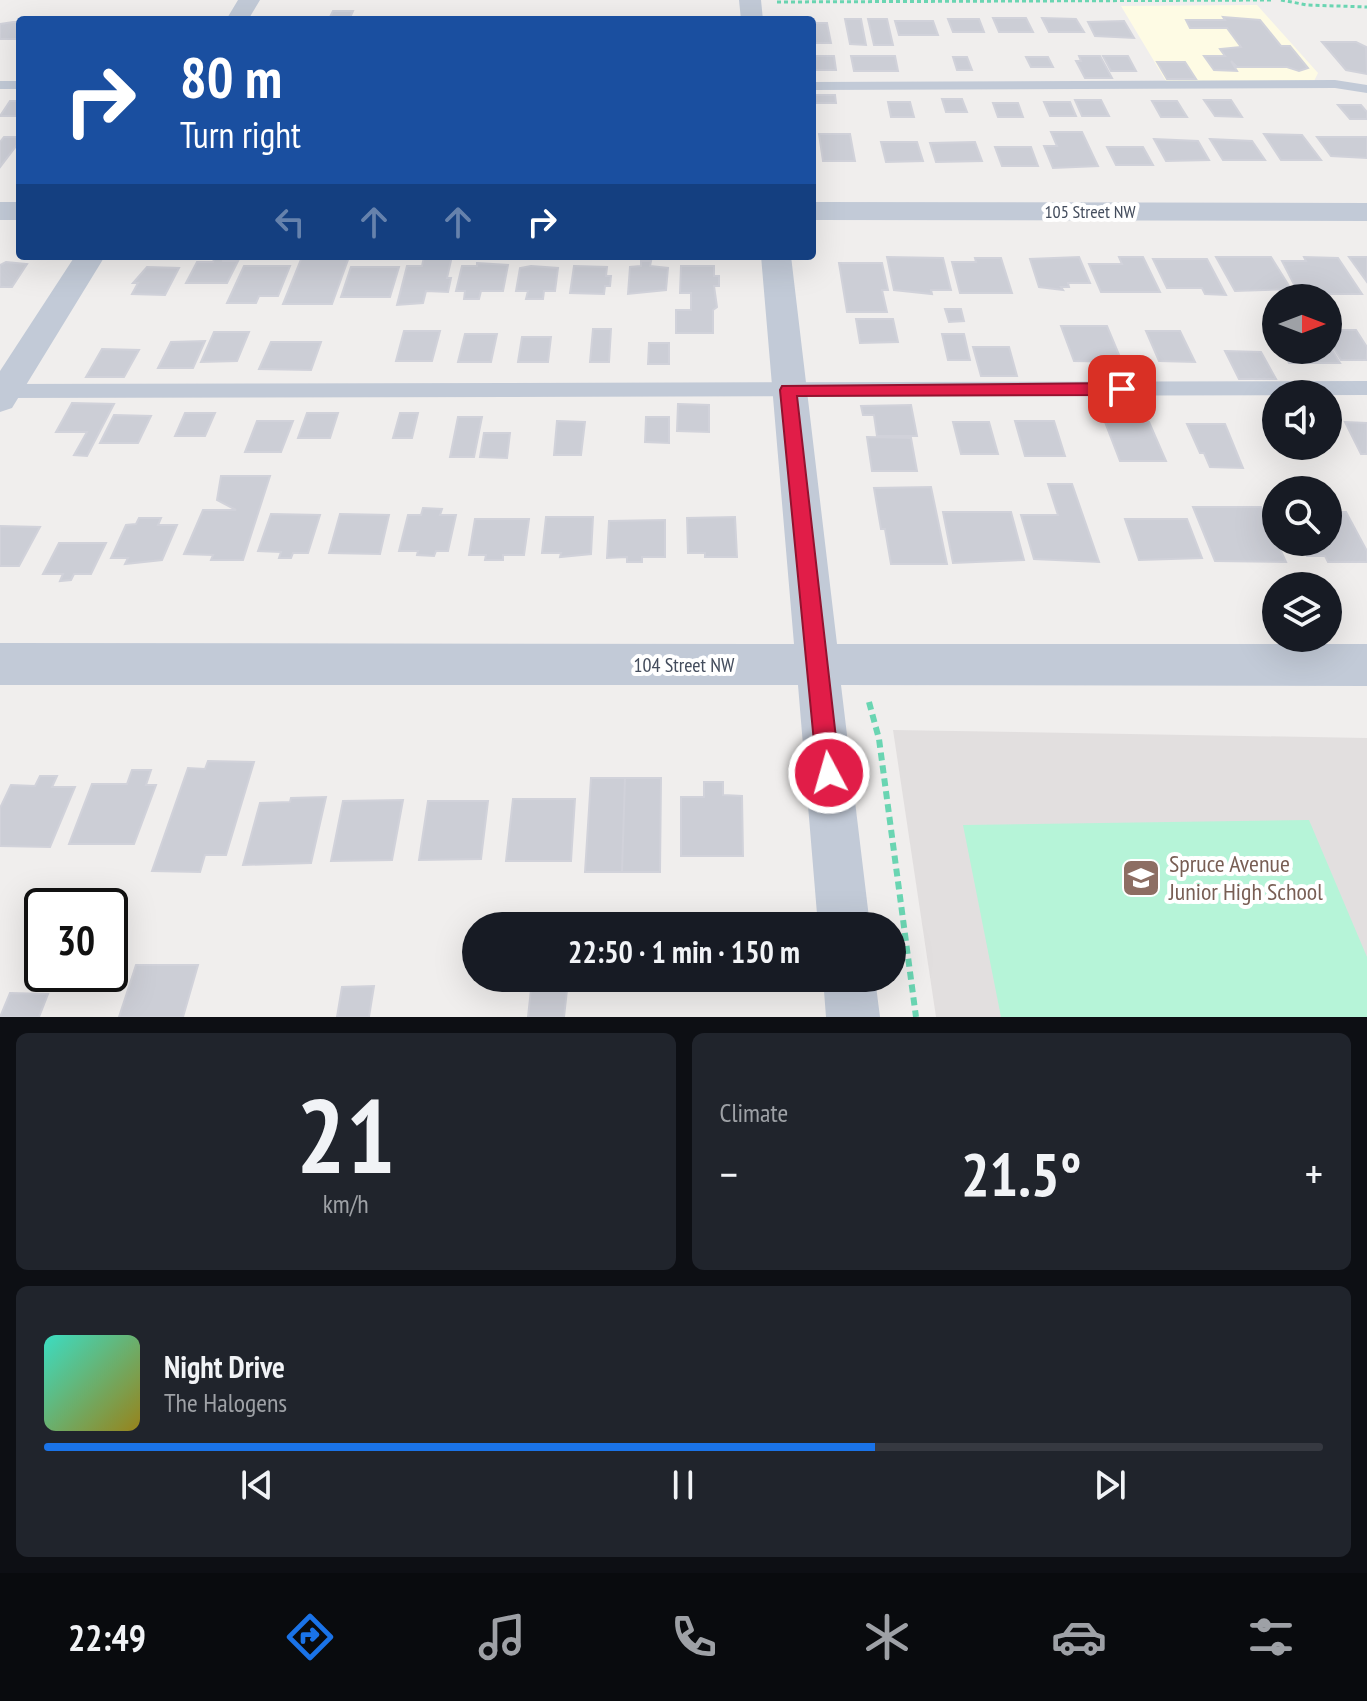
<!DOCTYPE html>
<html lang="en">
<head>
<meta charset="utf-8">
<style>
	body { margin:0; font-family:"PT Sans Narrow",sans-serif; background:#20242c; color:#f1f3f6; height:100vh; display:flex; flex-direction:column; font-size:30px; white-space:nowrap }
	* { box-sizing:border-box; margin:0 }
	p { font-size:26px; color:#9ea1a6 }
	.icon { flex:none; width:44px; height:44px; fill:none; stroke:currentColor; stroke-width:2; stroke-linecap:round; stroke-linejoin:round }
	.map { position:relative; height:1017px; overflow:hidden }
	.drawer { display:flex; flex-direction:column; gap:16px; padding:16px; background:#0d0f14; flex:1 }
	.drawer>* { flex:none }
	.hud { position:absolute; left:16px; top:16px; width:800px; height:244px; border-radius:8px; box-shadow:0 8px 32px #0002; background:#1a4fa0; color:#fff; overflow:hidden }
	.needle { width:52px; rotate:90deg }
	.buttons { position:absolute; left:1262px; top:284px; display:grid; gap:16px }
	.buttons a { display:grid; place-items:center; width:80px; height:80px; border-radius:50%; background:#171b24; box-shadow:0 8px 32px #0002; font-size:40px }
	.speed { position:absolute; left:24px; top:888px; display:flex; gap:16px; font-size:40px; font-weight:700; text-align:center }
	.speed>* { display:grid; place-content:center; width:104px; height:104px; border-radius:50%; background:#171b24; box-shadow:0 8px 32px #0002; line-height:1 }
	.speed .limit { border:4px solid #111; border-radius:12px; background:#fff; color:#111 }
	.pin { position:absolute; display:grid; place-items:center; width:68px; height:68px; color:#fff; margin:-34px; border-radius:16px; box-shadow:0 4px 12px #0006 }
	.me { position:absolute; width:88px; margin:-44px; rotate:354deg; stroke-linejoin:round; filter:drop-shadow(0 0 6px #0008) }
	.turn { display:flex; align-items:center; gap:28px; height:168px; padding:0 32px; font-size:36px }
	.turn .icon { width:104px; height:104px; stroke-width:2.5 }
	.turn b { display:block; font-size:56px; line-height:68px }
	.lanes { display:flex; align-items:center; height:76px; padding:0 32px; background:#0003; justify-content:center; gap:40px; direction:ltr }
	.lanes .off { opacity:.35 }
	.big { font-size:60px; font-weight:600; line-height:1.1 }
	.drawer .tile { flex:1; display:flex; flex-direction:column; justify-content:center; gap:12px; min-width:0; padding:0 28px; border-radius:12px; background:#20242c }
	.drawer .dial { align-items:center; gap:0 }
	.dial b { font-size:104px; line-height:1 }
	.song { display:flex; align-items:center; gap:24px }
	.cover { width:96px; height:96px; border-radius:12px; background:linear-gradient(135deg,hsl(170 70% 55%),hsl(50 70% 35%)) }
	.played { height:8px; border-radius:4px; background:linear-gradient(90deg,#1a73e8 65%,#363941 65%) }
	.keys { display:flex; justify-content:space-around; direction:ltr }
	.heat { display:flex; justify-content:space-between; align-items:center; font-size:44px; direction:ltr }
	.drawer .tiles { flex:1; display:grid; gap:16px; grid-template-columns:1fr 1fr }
	.tile:last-child { grid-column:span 2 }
	.trip { position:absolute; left:462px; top:912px; width:444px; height:80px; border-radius:40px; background:#171b24; box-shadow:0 8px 32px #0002; font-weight:600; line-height:80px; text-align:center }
	.tab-bar { display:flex; height:128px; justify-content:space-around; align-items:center; background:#090b0e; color:#9ea1a6 }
	.tab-bar .icon { width:56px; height:56px }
	.tab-bar .current { color:#1a73e8 }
	.tab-bar b { font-size:36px; color:#f1f3f6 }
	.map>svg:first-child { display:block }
</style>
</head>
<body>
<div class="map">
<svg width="1367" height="1017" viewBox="0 0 1367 1017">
	<rect width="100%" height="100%" fill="#f0eeed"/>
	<path fill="#fefbe4" d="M1257,5L1318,73L1314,81H1166L1121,6Z"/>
	<path fill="#e2dfdf" d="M893,730L1367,738V1017H936Z"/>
	<path fill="#b6f4d8" d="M1309,820L1367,957V1017H1001L963,825Z"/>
	<path fill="#ccced6" stroke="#d1d2da" stroke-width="2" d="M333,11H353L349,20H320L322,17H330Z
		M1223,17L1260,20L1281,46H1290L1308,68L1299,71L1287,67H1237L1231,61L1237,71L1214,70L1204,56H1225L1220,49L1241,47L1227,28H1190L1186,20H1225Z
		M993,18H1026L1033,32H999Z
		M1042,18L1076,19L1084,32H1049Z
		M845,19H861L866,45L850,44Z
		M868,19H887L893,45H874Z
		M948,19H979L984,32H953Z
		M895,21H933L938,35H899Z
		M1124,21L1134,38L1095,36L1088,22Z
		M13,22H20V34L16,39H0V24Z
		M812,23H827L831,43H812Z
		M1322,42H1356L1366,47L1367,74L1346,70Z
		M812,56H834L836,70H812Z
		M851,56H895L898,71H854Z
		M1079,56H1100L1112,78H1085L1076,61H1081Z
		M1103,56H1128L1136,71H1111Z
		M953,57H967L972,70H957Z
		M1026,57H1048L1053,67H1031Z
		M1157,62H1185L1196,79H1167Z
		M814,95H835L836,103H815Z
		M942,99H962L967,112H946Z
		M1075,100H1101L1109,116H1082Z
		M1204,100H1231L1242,117L1215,116Z
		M10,101H20V116H0Z
		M1152,101H1177L1187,117H1161Z
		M888,102H910L914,117H891Z
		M1044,102H1070L1076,116H1050Z
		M993,103H1018L1023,117H998Z
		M1338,105H1361L1367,112V119H1350Z
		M1051,132H1082L1098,166L1053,168L1044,146H1057Z
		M819,134H850L855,161H823Z
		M1264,134L1302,135L1321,160H1281Z
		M4,137H20V141L0,167V142Z
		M1317,137H1367V158L1331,156Z
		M1154,139L1198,141L1209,160L1166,161Z
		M1210,139L1252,141L1265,160H1223Z
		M881,142H917L923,161L886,162Z
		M975,142L982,161L936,162L930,143Z
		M995,147H1031L1038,166H1002Z
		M1107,147H1143L1153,165H1116Z
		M319,256L349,257L332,304H283L302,257Z
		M429,256H452L447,278H451L448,292L426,291L423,303L397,305L407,266H422L424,257Z
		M215,257H224L223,261H238L227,283H186L197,262H213Z
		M887,257L943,258L951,290H931L932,294L894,290Z
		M1079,257L1090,283H1068L1069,287H1061L1063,290L1039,287L1030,259Z
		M1119,257H1143L1160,292H1101L1089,264H1122Z
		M1216,257H1271L1291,289L1235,291Z
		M1304,257L1338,258L1362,294H1324L1327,298H1301L1282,261H1306Z
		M1349,257H1367V282Z
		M975,258H1001L1012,293H960L952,262H976Z
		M1153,259H1207L1226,295L1205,294L1202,288H1167Z
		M641,261H651L650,266L668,268L666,290L628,294L630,267L641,266Z
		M6,262L27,264L12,287H0V265Z
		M477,263L508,265L503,291H481L479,299H464L465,291H456L462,266H477Z
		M839,263H882L888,290H882L887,312H847Z
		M244,266H290L278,296H259L256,303H227Z
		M531,266L558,268L555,291H544L543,299H526L528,291H516L520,268Z
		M574,266L607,267L606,276H611L610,286H605L604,294L570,293Z
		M681,266H714V276H719V286H714L717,307L713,310V333H676V310H691V293H680Z
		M147,267L179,268L165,295L132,294L138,283H133Z
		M351,267H399L390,297H341Z
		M945,309H961L964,321L949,322Z
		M856,319H893L898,342L860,343Z
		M1061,326H1107L1122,362L1074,361Z
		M593,329H611L609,362H590Z
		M1328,330H1356L1367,347V360H1341L1328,339Z
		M404,331H440L432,361H396Z
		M1146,331H1180L1195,362L1159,361Z
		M214,332H249L237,361L201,362Z
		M465,334H497L491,362H458Z
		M942,334H964L970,360H948Z
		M522,337H551L548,362H518Z
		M205,341L193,368H158L171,342Z
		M271,342H321L311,370L259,369Z
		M649,343H669V364H648Z
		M1328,343L1340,363H1289L1282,350H1328Z
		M973,347H1009L1017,376H981Z
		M102,349L139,350L124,377H86Z
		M1225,351L1261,352L1276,379H1239Z
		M72,403L114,404L87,456L74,455L87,432H56Z
		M678,404L709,405V432L677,431Z
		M911,405L917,436H877L874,415H863L861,406Z
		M185,413H215L205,436H175Z
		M307,413H338L330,438H298Z
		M400,413H418L412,438H393Z
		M114,415L151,416L138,443H100Z
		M458,417H482L474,457H450Z
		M646,417H669V443L645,442Z
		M257,421H293L281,452H245Z
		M557,421L585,422L581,455H554Z
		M1015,421H1054L1065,456H1025Z
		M953,422H989L998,454H961Z
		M1105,422H1149L1166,461H1120Z
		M1345,422L1367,423V454H1361Z
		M1187,424H1225L1243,468L1210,467L1204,453H1200Z
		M484,433H510L507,458L480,457Z
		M867,437L911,438L917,471H872Z
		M1277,446H1312L1316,452H1280Z
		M221,476H270L243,560H211L213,555L184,554L203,510H236L217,500Z
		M1048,484H1072L1099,562L1034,559L1021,515H1058Z
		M931,487L947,564H891L885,529H881L874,488Z
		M1193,507H1261L1286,562L1215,561Z
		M423,508L442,509L440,515H456L448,551H436L434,556L417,555L418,551H399L408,515H421Z
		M943,512H1011L1024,560L953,563Z
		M1328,512H1346L1367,551V562H1328L1325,556H1307L1300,542H1328Z
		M271,514L320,515L308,553H293L291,558H279L281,552L258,551Z
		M340,514L389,515L380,554L329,553Z
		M546,517H593L591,554L560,557L561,553H542Z
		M735,517L737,557H705V553H688L687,518Z
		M139,518H161L158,525H177L162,560L125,564L128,558H111L126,525L136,524Z
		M475,519H529L524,555H503V560H485L486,555H469Z
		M1125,519H1187L1202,558L1139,560Z
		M665,520V557H642V562H627V557L607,558L609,521Z
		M0,526L40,527L19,566H0Z
		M59,543H106L91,574H74L71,580L60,581L63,574H43Z
		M208,761L254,762L226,855H205L200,872L152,871L188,768L205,769Z
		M132,770H151L146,785H156L134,844H69L92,784H127Z
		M40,776H57L52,787H75L50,847L0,846V808L11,785L35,786Z
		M591,778H625L622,872H585Z
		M625,778H661L660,872H622Z
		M704,782H723V795L742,796L743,856H681V797H704Z
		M326,797L311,863L243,865L260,803L290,802L291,798Z
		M513,799H575L571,861H506Z
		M403,800L392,860L331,861L343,801Z
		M428,801H488L481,859L419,860Z
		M136,965H198L183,1017H119Z
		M532,980L568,981L564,1017H528Z
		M374,986L369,1017H337L342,987Z
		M10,993L48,994L39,1017H0Z"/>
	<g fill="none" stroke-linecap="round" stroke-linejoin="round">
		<path stroke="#6ad5b2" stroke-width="3" stroke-dasharray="4 3" stroke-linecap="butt" d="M1281,0L1307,5L1367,7
			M777,2L1271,0"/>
		<path stroke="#6ad5b2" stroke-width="6" stroke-dasharray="8 5" stroke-linecap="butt" d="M869,702L879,739L916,1017"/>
		<path fill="#c2cad7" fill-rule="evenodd" d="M1335,80L1367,85V93L1335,88L812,90V82Z
			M0,81H20V89H0Z
			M1367,381V395L0,398V384Z"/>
		<path fill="#c2cad7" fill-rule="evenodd" d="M238,0H260L248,20H226Z
			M739,0H761L763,20H741Z
			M0,202H20V220H0Z
			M812,202L1367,203V221L812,220Z
			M75,256H105L12,408L0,412V371Z
			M761,256H791L837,644H1367V686L841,685L870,926H818L798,685H0V643L794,644Z
			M823,978H875L880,1017H826Z"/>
	</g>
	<path fill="#e11d48" stroke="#92132f" stroke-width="2" d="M1122,383L1131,389L1122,395L797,396L840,773L836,781L829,784L821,781L817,773L780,390L782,386Z"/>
	<defs>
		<g id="school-square" transform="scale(2)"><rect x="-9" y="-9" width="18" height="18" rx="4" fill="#8d6e63" stroke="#fff"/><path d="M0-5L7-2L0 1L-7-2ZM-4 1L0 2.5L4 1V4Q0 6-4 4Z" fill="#fff"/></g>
	</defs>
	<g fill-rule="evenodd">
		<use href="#school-square" x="1141" y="878"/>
	</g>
	<g text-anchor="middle" stroke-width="8" stroke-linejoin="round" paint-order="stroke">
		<g font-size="18" fill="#444d5d" stroke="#fff">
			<text x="1090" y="218">105 Street NW</text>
		</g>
		<g font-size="20" fill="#444d5d" stroke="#fff">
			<text x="684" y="672">104 Street NW</text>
		</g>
		<g font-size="24" fill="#785e54" stroke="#fff" text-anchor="start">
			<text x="1169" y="872">Spruce Avenue<tspan x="1169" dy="28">Junior High School</tspan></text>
		</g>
	</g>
</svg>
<div class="buttons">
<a><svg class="needle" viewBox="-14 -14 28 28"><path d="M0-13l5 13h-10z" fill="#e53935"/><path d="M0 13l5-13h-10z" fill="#9ea1a6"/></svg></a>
<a><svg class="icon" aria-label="sound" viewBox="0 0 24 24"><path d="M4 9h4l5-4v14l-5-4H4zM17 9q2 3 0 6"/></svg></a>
<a><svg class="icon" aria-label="search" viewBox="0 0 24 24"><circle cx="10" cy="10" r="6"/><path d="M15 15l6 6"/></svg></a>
<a><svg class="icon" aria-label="layers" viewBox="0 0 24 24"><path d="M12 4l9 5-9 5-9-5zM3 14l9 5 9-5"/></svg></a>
</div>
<div class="speed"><div class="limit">30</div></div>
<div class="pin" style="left:1122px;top:389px;background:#d93025"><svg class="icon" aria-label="arrive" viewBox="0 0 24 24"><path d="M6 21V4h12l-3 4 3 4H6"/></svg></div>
<svg class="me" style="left:829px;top:773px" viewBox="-20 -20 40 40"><circle r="17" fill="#e11d48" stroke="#fff" stroke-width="3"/><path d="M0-11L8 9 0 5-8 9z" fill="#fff"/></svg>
<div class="trip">22:50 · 1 min · 150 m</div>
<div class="hud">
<div class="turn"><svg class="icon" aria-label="right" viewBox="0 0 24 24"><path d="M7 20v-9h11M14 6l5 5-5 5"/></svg><div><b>80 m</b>Turn right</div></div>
<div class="lanes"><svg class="icon off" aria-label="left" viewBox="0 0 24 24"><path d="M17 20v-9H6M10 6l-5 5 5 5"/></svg><svg class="icon off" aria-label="ahead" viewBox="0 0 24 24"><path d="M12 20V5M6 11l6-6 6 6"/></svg><svg class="icon off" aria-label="ahead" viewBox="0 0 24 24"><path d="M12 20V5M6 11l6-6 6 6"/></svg><svg class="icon" aria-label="right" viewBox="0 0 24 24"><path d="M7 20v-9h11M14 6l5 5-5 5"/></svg></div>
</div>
</div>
<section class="drawer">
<div class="tiles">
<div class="tile dial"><b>21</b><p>km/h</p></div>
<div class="tile"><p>Climate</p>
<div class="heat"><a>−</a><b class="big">21.5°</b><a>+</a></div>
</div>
<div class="tile">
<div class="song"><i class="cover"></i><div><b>Night Drive</b><p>The Halogens</p></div></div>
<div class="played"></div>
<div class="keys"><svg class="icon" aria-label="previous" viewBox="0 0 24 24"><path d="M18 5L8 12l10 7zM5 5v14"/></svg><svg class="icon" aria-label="pause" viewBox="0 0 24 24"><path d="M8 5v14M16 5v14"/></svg><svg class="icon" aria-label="next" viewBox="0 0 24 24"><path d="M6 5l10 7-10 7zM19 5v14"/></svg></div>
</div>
</div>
</section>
<nav class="tab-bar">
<b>22:49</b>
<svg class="icon current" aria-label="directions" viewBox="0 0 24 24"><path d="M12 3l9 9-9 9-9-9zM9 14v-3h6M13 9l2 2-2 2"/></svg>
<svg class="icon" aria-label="music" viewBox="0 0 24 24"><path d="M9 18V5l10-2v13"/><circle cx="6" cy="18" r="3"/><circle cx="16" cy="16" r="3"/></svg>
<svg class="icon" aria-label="phone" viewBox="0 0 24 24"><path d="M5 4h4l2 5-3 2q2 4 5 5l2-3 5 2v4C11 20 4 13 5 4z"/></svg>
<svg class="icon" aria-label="climate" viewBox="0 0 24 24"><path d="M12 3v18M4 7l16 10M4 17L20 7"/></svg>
<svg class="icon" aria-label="car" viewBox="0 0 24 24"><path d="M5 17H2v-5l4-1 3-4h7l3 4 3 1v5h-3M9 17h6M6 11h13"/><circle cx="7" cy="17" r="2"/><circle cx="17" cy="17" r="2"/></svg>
<svg class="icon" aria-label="filters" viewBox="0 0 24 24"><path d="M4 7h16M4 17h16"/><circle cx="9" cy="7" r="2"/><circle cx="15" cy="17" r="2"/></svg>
</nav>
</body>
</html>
